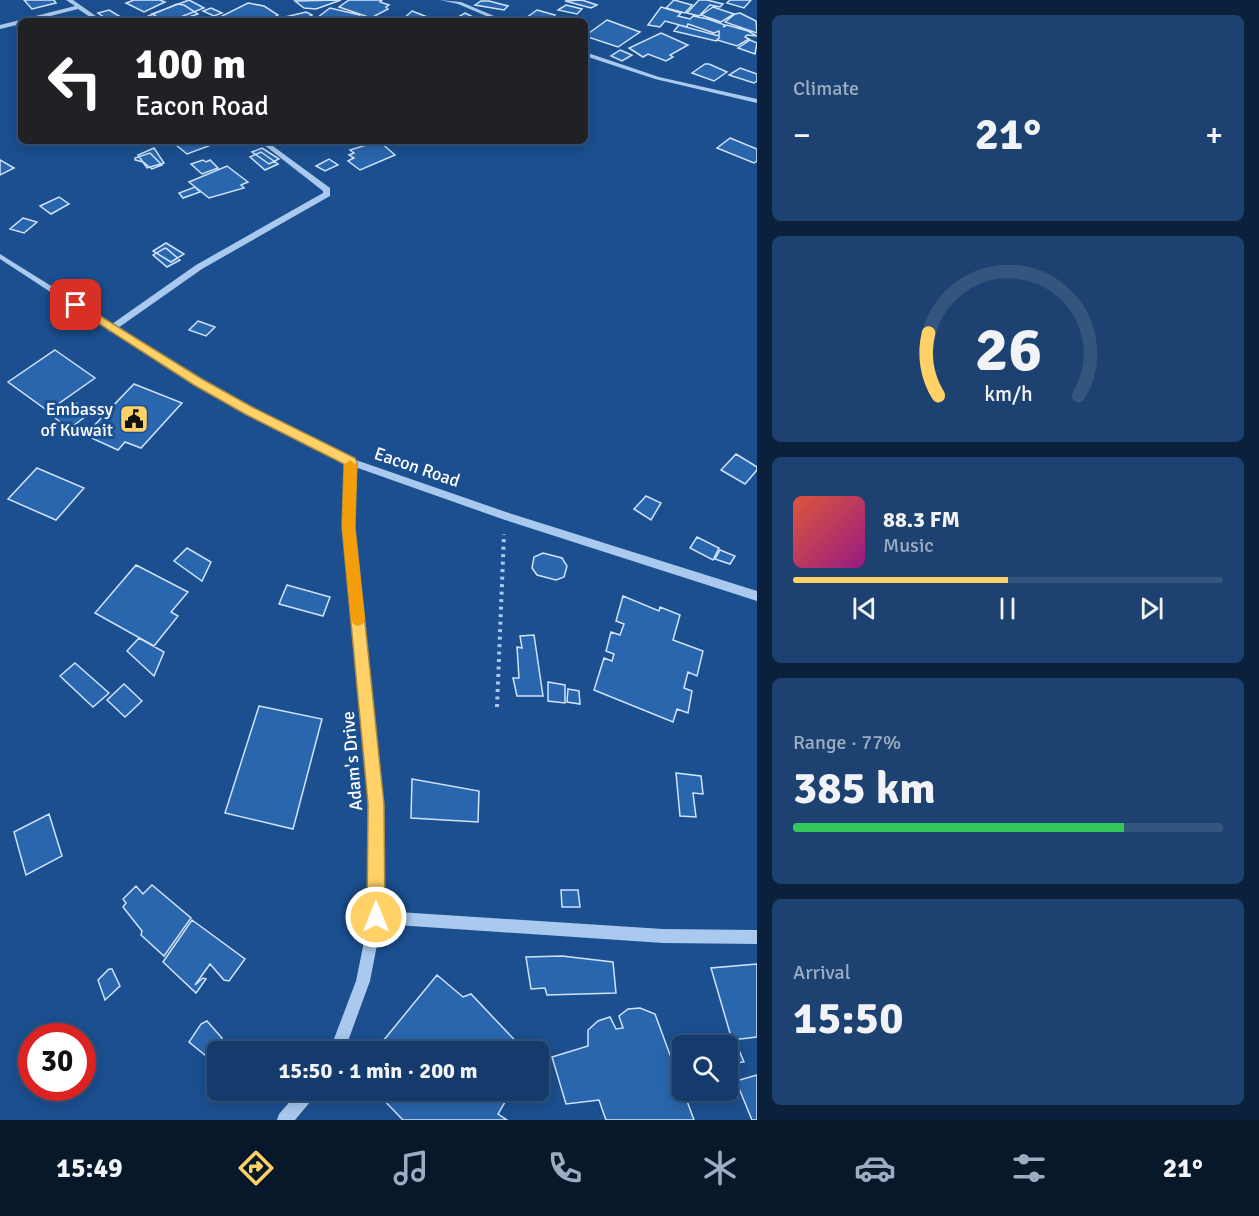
<!DOCTYPE html>
<html lang="en">
<head>
<meta charset="utf-8">
<style>
	body { margin:0; font-family:Signika,sans-serif; background:#1d4271; color:#f1f3f6; height:100vh; display:flex; flex-direction:column; font-size:22px; white-space:nowrap }
	* { box-sizing:border-box; margin:0 }
	p { font-size:20px; color:#9dadc1 }
	.icon { flex:none; width:33px; height:33px; fill:none; stroke:currentColor; stroke-width:2; stroke-linecap:round; stroke-linejoin:round }
	.map { position:relative; flex:1; overflow:hidden }
	.details { display:flex; flex-direction:column; gap:15px; padding:15px; background:#0b203b; width:502px }
	.details>* { flex:none }
	.guide { position:absolute; left:18px; top:18px; width:570px; height:126px; border-radius:9px; box-shadow:0 3px 15px #0003,0 0 0 2px #33557e; background:#202124; color:#fff; overflow:hidden }
	.tools { position:absolute; left:672px; top:1035px; display:grid; gap:12px }
	.tools a { display:grid; place-items:center; width:66px; height:66px; border-radius:9px; background:#143b6b; box-shadow:0 3px 15px #0003,0 0 0 2px #33557e; font-size:30px }
	.speed { position:absolute; left:18px; top:1023px; display:flex; gap:12px; font-size:30px; font-weight:700; text-align:center }
	.speed>* { display:grid; place-content:center; width:78px; height:78px; border-radius:50%; background:#143b6b; box-shadow:0 3px 15px #0003,0 0 0 2px #33557e; line-height:1 }
	.speed .limit { border:9px solid #d22; background:#fff; color:#111 }
	.pin { position:absolute; display:grid; place-items:center; width:51px; height:51px; color:#fff; margin:-26px; border-radius:12px; box-shadow:0 3px 9px #0006 }
	.me { position:absolute; width:66px; margin:-33px; rotate:0deg; stroke-linejoin:round; filter:drop-shadow(0 0 4px #0008) }
	.turn { display:flex; align-items:center; gap:21px; height:126px; padding:0 18px; font-size:27px }
	.turn .icon { width:78px; height:78px; stroke-width:2.5 }
	.turn b { display:block; font-size:42px; line-height:51px }
	.big { font-size:45px; font-weight:700; line-height:1.1 }
	.details .widget { flex:1; display:flex; flex-direction:column; justify-content:center; gap:9px; min-width:0; padding:0 21px; border-radius:9px; background:#1d4271 }
	.details .dial { align-items:center; gap:0 }
	.dial svg { height:156px; overflow:visible; fill:none; stroke:#33557e; stroke-width:7; stroke-linecap:round; text-anchor:middle }
	.dial text { fill:#f1f3f6; stroke:none }
	.song { display:flex; align-items:center; gap:18px }
	.cover { width:72px; height:72px; border-radius:9px; background:linear-gradient(135deg,hsl(10 70% 55%),hsl(310 70% 35%)) }
	.played { height:6px; border-radius:3px; background:linear-gradient(90deg,#ffd166 50%,#33557e 50%) }
	.keys { display:flex; justify-content:space-around; direction:ltr }
	.heat { display:flex; justify-content:space-between; align-items:center; font-size:33px; direction:ltr }
	.charge { height:9px; border-radius:4px; background:linear-gradient(90deg,#34c759 77%,#33557e 0) }
	.trip { position:absolute; left:207px; top:1041px; width:342px; height:60px; border-radius:9px; background:#143b6b; box-shadow:0 3px 15px #0003,0 0 0 2px #33557e; font-weight:700; line-height:60px; text-align:center }
	.menu { display:flex; height:96px; justify-content:space-around; align-items:center; background:#08182b; color:#9dadc1 }
	.menu .icon { width:42px; height:42px }
	.menu .on { color:#ffd166 }
	.menu b { font-size:27px; color:#f1f3f6 }
	main { display:flex; flex:1; min-height:0 }
	.map>svg:first-child { display:block }
</style>
</head>
<body>
<main>
<div class="map">
<svg width="757" height="1120" viewBox="0 0 757 1120">
	<rect width="100%" height="100%" fill="#1b4f8f"/>
	<path fill="#2a66ad" stroke="#cfe3fa" stroke-width="1.5" d="M24,0H54L56,3L32,9Z
		M134,0H160L165,2L144,12L126,3Z
		M189,0L204,8L170,21H164L152,14Z
		M341,0L316,9L304,8L295,1Z
		M349,0H382L380,2L389,5L386,7L388,9L371,18L339,7Z
		M582,0L597,5L591,8L565,1Z
		M674,0L692,5L685,13L666,8Z
		M699,0H707L723,4L720,7L710,5L699,16L687,13Z
		M730,0H751L744,8L727,3Z
		M481,1H489L508,6L504,10L475,5Z
		M248,3L264,6L278,15L268,21H227L220,17Z
		M177,4L184,5L198,14L177,21L139,20Z
		M566,5L582,9L577,14L558,10Z
		M661,7L681,13L678,16L690,19L693,16L708,19L725,25L723,27L727,25L748,31L757,36L747,35L745,37L749,39L737,46L717,40L720,37L716,41L674,31L679,25L719,36V31L714,33L688,24L687,27L665,21L660,27L648,25Z
		M713,7L734,14L721,22L701,15Z
		M211,8L222,13L214,16L203,11Z
		M330,8L360,15L359,17L364,18L362,20L364,21L314,20Z
		M109,10L119,16L107,19L98,13Z
		M537,10L555,15L552,21L523,20Z
		M412,11L435,20L403,19Z
		M306,12L312,15L302,21L285,17Z
		M465,13L481,21H451Z
		M740,13L756,21L757,33L725,22L735,14Z
		M607,20L640,32L618,47L585,36Z
		M661,33L688,45L670,55L673,57L666,61L648,54L643,57L629,48Z
		M750,40L757,43L755,54L738,48Z
		M620,50L632,55L622,61L611,56Z
		M705,64H709L727,72L714,81L692,73Z
		M740,68L757,74V81L754,83L729,75Z
		M730,138L757,149V161L754,163L717,148Z
		M171,141H222L187,154Z
		M379,141L395,155L360,170L348,161L354,158L349,155L354,153L350,150Z
		M154,148L164,163L147,168L138,155Z
		M262,148L279,159L269,164L252,152Z
		M261,152L278,164L265,170L250,157Z
		M150,153L162,165L152,169L143,162L135,160V158Z
		M329,159L338,165L325,171L316,166Z
		M0,160L14,168L0,175Z
		M203,160L206,162L210,160L218,168L202,174L191,164Z
		M227,166L248,182L241,185L244,188L209,198L189,182Z
		M195,187L200,192L183,198L179,193Z
		M59,197L69,204L51,214L40,206Z
		M23,218L37,222L24,233L10,229Z
		M166,243L184,254L171,262L153,251Z
		M165,248L167,249L180,260L167,267L153,255Z
		M198,321L215,327L206,336L189,330Z
		M55,350L95,378L48,411L8,382Z
		M134,384L182,403L141,448L125,442L118,450L85,435Z
		M75,402L90,413L69,429L54,417Z
		M736,454L757,467V470L745,484L721,470Z
		M37,468L84,488L56,520L8,499Z
		M646,496L661,503L651,520L634,509Z
		M697,537L719,548L713,560L690,548Z
		M187,548L211,562L202,581L174,561Z
		M720,550L735,556L730,564L715,559Z
		M543,553L562,558L567,566L564,577L556,580L537,575L532,568L534,557Z
		M136,565L188,592L171,612L178,616L154,646L95,613Z
		M287,585L330,597L323,616L279,604Z
		M623,596L659,611L660,607L680,615L673,640L703,651L697,676L688,672L684,688L692,691L688,713L677,709L673,722L594,690L604,658L612,661L614,654L606,651L611,632L620,635L624,624L616,621Z
		M534,635L543,696H517L513,678H519L517,647L522,648L520,636Z
		M139,638L164,652L154,676L127,651Z
		M75,663L109,693L93,707L60,676Z
		M548,682L565,685V703L548,701Z
		M124,684L142,701L125,717L107,700Z
		M568,689L579,691L580,704L567,702Z
		M259,706L322,719L293,829L225,813Z
		M676,773L701,776L703,794L693,793L696,817L680,816Z
		M412,779L479,791L478,822L411,818Z
		M49,814L62,856L26,875L14,832Z
		M152,885L191,918L164,956L141,935L142,931L123,907L126,903L123,899L136,886L143,894Z
		M561,890H578L580,907H562Z
		M192,920L245,959L229,981L224,980L210,964L195,985L203,978L206,979L196,993L163,962Z
		M562,956L613,962L616,993L547,995L545,988L531,989L526,957Z
		M757,964V1037L732,1040L711,968Z
		M109,969H112L120,986L105,1000L98,980Z
		M437,975L463,997L471,994L526,1052H374Z
		M640,1008L655,1014L694,1120H606L599,1100L566,1104L552,1057L588,1046V1030L598,1021L610,1017L616,1029L623,1028L619,1016L628,1009Z
		M207,1021L222,1038L210,1059L189,1042L201,1024Z
		M736,1043L744,1062L728,1064V1046L724,1045Z
		M757,1075V1120H752L736,1081Z
		M374,1090H512L498,1114L507,1120H403Z"/>
	<g fill="none" stroke-linecap="round" stroke-linejoin="round">
		<path stroke="#a9c9ee" stroke-width="4" stroke-dasharray="3 4.5" stroke-linecap="butt" d="M497,707L504,534"/>
		<path fill="#a9c9ee" fill-rule="evenodd" d="M66,0H73L103,21H96L78,9L31,21H21V24L0,29V25L75,6Z
			M440,0L461,2L506,21H498L458,4Z
			M585,52L659,77L757,99V103L655,79L585,56Z
			M259,141H266L330,188V196L202,269L118,328L184,370L252,409L353,459L506,512L757,591V601L505,520L355,467L353,527L382,804L383,911L663,929L757,930V944L663,943L381,924L370,981L344,1052H329L356,981L369,917L370,804L343,527L345,464L246,413L178,374L112,332L108,331L107,329L0,259V254L112,324L196,265L323,193V191Z
			M300,1090H318L316,1095L295,1120H277L279,1114Z"/>
	</g>
	<path fill="#ffd166" stroke="#a68842" stroke-width="1.5" d="M76,301L202,379L254,408L355,458L357,462L355,527L384,804L385,917L383,923L376,926L370,923L367,917L368,804L342,527L344,464L245,414L194,385L73,307L71,305Z"/>
	<path fill="#f59e0b" d="M350,460L357,465L355,527L365,619L363,624L358,626L353,624L351,619L342,527L344,465Z"/>
	<defs>
		<g id="civic-square" transform="scale(1.5)"><rect x="-9" y="-9" width="18" height="18" rx="4" fill="#ffd166" stroke="#1b4f8f"/><path d="M-.6-6.5H3V-4.5H.6V-3L4-1V1h2V6H-6V1h2V-1L-.6-3ZM-1.2 2.5V6h2.4V2.5Z" fill="#111"/></g>
	</defs>
	<g fill-rule="evenodd">
		<use href="#civic-square" x="134" y="419"/>
	</g>
	<g text-anchor="middle" stroke-width="6" stroke-linejoin="round" paint-order="stroke">
		<g font-size="18" fill="#fff" stroke="#1b4f8f" text-anchor="end">
			<text x="113" y="415">Embassy<tspan x="113" dy="21">of Kuwait</tspan></text>
		</g>
		<g font-size="18" fill="#fff" stroke="#1b4f8f">
			<text transform="translate(417 467) rotate(19)" y="6">Eacon Road</text>
			<text transform="translate(352 761) rotate(-95)" y="6">Adam's Drive</text>
		</g>
	</g>
</svg>
<div class="tools">
<a><svg class="icon" aria-label="search" viewBox="0 0 24 24"><circle cx="10" cy="10" r="6"/><path d="M15 15l6 6"/></svg></a>
</div>
<div class="speed"><div class="limit">30</div></div>
<div class="pin" style="left:76px;top:305px;background:#d93025"><svg class="icon" aria-label="arrive" viewBox="0 0 24 24"><path d="M6 21V4h12l-3 4 3 4H6"/></svg></div>
<svg class="me" style="left:376px;top:917px" viewBox="-20 -20 40 40"><circle r="17" fill="#ffd166" stroke="#fff" stroke-width="3"/><path d="M0-11L8 9 0 5-8 9z" fill="#fff"/></svg>
<div class="trip">15:50 · 1 min · 200 m</div>
<div class="guide">
<div class="turn"><svg class="icon" aria-label="left" viewBox="0 0 24 24"><path d="M17 20v-9H6M10 6l-5 5 5 5"/></svg><div><b>100 m</b>Eacon Road</div></div>
</div>
</div>
<section class="details">
<div class="widget"><p>Climate</p>
<div class="heat"><a>−</a><b class="big">21°</b><a>+</a></div>
</div>
<div class="widget dial"><svg viewBox="0 0 100 80">
<path d="M14 69A42 42 0 1 1 86 69"/>
<path d="M14 69A42 42 0 0 1 9 37" stroke="#ffd166"/>
<text x="50" y="56" font-size="32" font-weight="700">26</text>
<text x="50" y="72" font-size="11">km/h</text>
</svg></div>
<div class="widget">
<div class="song"><i class="cover"></i><div><b>88.3 FM</b><p>Music</p></div></div>
<div class="played"></div>
<div class="keys"><svg class="icon" aria-label="previous" viewBox="0 0 24 24"><path d="M18 5L8 12l10 7zM5 5v14"/></svg><svg class="icon" aria-label="pause" viewBox="0 0 24 24"><path d="M8 5v14M16 5v14"/></svg><svg class="icon" aria-label="next" viewBox="0 0 24 24"><path d="M6 5l10 7-10 7zM19 5v14"/></svg></div>
</div>
<div class="widget"><p>Range · 77%</p><b class="big">385 km</b><div class="charge"></div></div>
<div class="widget"><p>Arrival</p><b class="big">15:50</b></div>
</section>
</main>
<nav class="menu">
<b>15:49</b>
<svg class="icon on" aria-label="directions" viewBox="0 0 24 24"><path d="M12 3l9 9-9 9-9-9zM9 14v-3h6M13 9l2 2-2 2"/></svg>
<svg class="icon" aria-label="music" viewBox="0 0 24 24"><path d="M9 18V5l10-2v13"/><circle cx="6" cy="18" r="3"/><circle cx="16" cy="16" r="3"/></svg>
<svg class="icon" aria-label="phone" viewBox="0 0 24 24"><path d="M5 4h4l2 5-3 2q2 4 5 5l2-3 5 2v4C11 20 4 13 5 4z"/></svg>
<svg class="icon" aria-label="climate" viewBox="0 0 24 24"><path d="M12 3v18M4 7l16 10M4 17L20 7"/></svg>
<svg class="icon" aria-label="car" viewBox="0 0 24 24"><path d="M5 17H2v-5l4-1 3-4h7l3 4 3 1v5h-3M9 17h6M6 11h13"/><circle cx="7" cy="17" r="2"/><circle cx="17" cy="17" r="2"/></svg>
<svg class="icon" aria-label="filters" viewBox="0 0 24 24"><path d="M4 7h16M4 17h16"/><circle cx="9" cy="7" r="2"/><circle cx="15" cy="17" r="2"/></svg>
<b>21°</b>
</nav>
</body>
</html>
